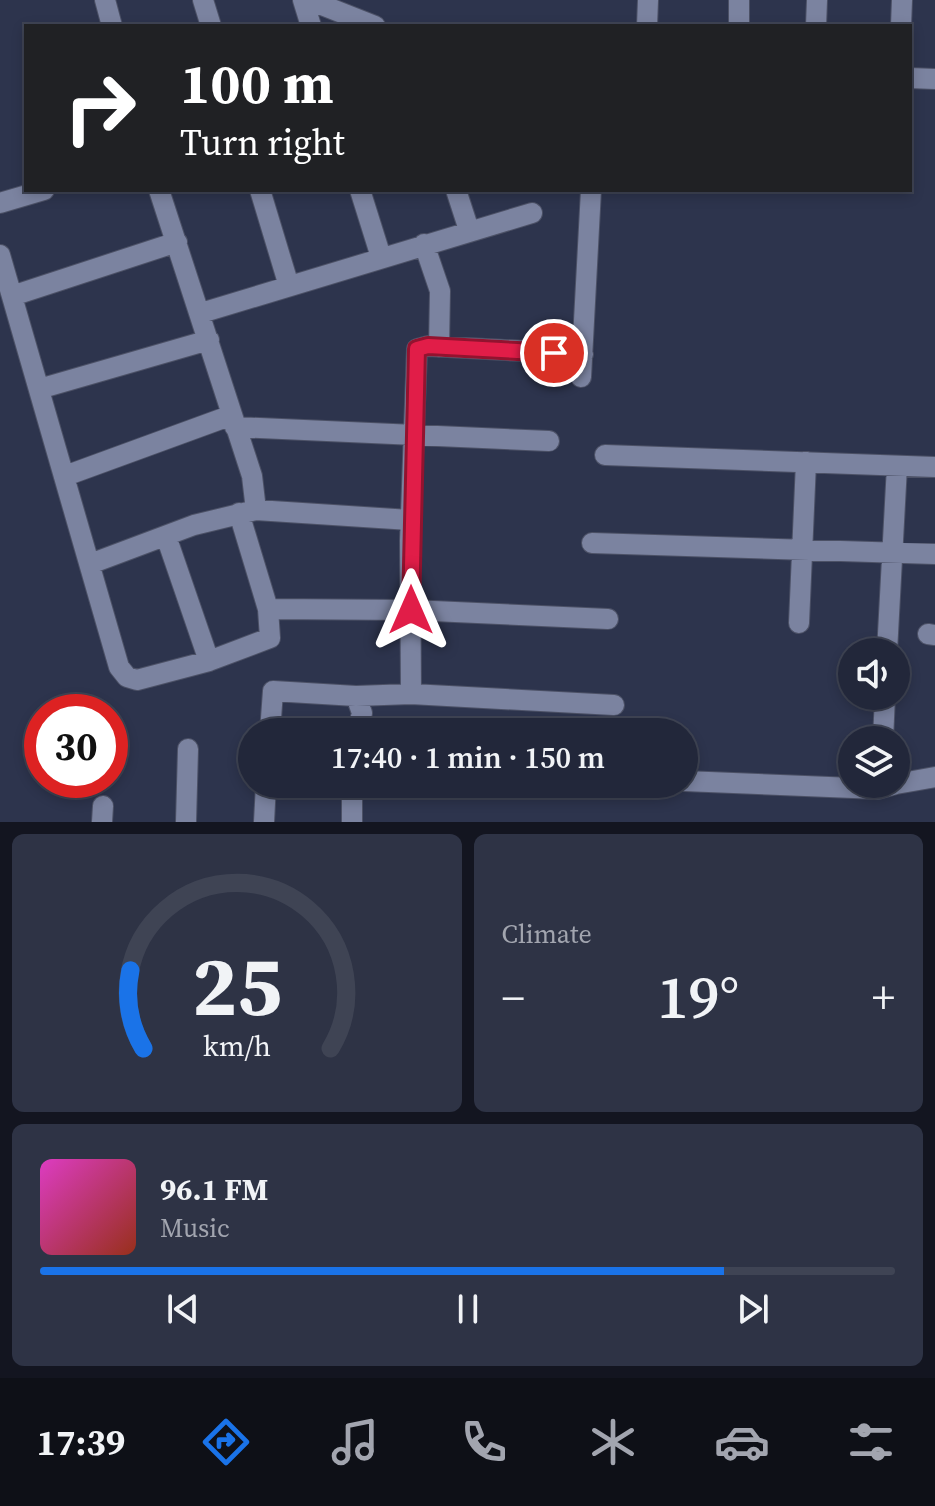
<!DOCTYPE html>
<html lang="en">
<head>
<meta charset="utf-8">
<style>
	body { margin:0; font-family:"Source Serif 4",serif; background:#2e3345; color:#f1f3f6; height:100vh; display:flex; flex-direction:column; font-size:30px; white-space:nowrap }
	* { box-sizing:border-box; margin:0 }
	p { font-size:26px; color:#a2a5af }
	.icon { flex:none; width:44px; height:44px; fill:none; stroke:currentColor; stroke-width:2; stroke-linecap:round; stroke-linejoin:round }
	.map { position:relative; height:822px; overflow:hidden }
	.sheet { display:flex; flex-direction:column; gap:12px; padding:12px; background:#131520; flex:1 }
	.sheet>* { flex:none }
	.top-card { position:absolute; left:24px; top:24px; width:888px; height:168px; border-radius:0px; box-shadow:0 4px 12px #0003,0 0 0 2px #3f4454; background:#202124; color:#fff; overflow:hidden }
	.tools { position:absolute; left:838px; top:638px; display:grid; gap:16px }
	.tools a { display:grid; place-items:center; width:72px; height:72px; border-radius:50%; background:#22273a; box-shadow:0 4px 12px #0003,0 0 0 2px #3f4454; font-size:40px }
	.speed { position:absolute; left:24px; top:694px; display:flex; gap:16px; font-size:40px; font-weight:700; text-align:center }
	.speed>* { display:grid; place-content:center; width:104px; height:104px; border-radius:50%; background:#22273a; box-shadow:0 4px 12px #0003,0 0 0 2px #3f4454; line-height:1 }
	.speed .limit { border:12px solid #d22; background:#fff; color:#111 }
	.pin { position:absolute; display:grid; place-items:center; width:68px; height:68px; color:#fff; margin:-34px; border:4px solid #fff; border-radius:50%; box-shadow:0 2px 8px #0007 }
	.me { position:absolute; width:88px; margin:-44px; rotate:0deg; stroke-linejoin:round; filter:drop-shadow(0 0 6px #0008) }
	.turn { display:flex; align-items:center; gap:28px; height:168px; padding:0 24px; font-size:36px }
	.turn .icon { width:104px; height:104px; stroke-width:2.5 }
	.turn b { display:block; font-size:56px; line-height:68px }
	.big { font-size:60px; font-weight:600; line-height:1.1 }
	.sheet .card { flex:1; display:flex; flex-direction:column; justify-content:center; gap:12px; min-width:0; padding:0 28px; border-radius:12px; background:#2e3345 }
	.sheet .dial { align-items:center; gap:0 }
	.dial svg { height:208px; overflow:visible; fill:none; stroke:#3f4454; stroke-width:7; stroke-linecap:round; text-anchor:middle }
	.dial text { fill:#f1f3f6; stroke:none }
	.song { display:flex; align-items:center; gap:24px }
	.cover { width:96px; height:96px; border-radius:12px; background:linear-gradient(135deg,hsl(310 70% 55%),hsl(10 70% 35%)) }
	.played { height:8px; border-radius:4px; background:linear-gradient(90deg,#1a73e8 80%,#3f4454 80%) }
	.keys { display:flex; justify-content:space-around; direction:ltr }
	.heat { display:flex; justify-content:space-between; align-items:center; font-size:44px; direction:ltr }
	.sheet .tiles { flex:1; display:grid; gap:12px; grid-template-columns:1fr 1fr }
	.card:last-child { grid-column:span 2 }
	.trip { position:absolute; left:238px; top:718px; width:460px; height:80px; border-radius:40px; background:#22273a; box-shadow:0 4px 12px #0003,0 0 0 2px #3f4454; font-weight:600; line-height:80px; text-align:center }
	.dock { display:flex; height:128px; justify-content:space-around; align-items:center; background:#0e1017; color:#a2a5af }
	.dock .icon { width:56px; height:56px }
	.dock .active { color:#1a73e8 }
	.dock b { font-size:36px; color:#f1f3f6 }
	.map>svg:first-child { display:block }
</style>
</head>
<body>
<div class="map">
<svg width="935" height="822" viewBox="0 0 935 822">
	<rect width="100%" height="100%" fill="#2d344d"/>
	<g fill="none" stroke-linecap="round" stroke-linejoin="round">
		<g stroke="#4c5166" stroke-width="22">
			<path id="minor" d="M105,0L112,26
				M203,0L211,26
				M303,0L311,26
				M309,0L375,26
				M647,26L648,0
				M739,26V0
				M816,26L817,0
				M901,26L902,0
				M910,78L935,79
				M260,190L289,286
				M360,190L381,257
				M456,190L469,230
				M0,203L44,190
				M424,244L440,291L439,347
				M0,255L119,667L127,677L137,680L209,661L270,638L268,609L239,513
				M12,296L177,242
				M201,313L532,213
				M581,377L591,190
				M39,389L209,340
				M235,427L549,441
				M605,455L935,467
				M65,476L232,415
				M256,510L410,520
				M166,536L209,661
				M592,543L935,554
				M90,564L194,525L256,510L252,476L159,190
				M268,609L411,610L608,619
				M799,623L806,462
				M928,634L935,635
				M887,652L897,466
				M411,694L614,705
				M270,732L273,691L356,696
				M357,732L362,713L356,696L411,694L410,541L417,349L428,346L583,354
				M883,740L885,696
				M684,781L878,789L896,784
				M352,784V822
				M896,784L935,777
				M102,822L103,806
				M186,822L188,749
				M264,822L266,784"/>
		</g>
		<use href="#minor" stroke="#7b83a0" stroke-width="20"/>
	</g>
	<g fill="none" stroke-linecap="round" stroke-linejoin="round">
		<g stroke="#92132f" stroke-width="20">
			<path id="route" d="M411,610L417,349L428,346L554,353"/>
		</g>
		<use href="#route" stroke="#e11d48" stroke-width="14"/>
	</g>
</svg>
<div class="tools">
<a><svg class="icon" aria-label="sound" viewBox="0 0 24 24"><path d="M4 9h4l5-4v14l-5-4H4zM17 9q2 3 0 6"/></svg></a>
<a><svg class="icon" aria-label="layers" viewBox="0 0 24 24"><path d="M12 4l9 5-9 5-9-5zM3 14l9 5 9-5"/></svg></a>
</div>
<div class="speed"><div class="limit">30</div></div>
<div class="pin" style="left:554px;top:353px;background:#d93025"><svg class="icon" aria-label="arrive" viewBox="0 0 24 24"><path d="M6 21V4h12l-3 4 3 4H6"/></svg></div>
<svg class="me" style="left:411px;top:610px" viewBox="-20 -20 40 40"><path d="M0-17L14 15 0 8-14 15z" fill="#e11d48" stroke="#fff" stroke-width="4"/></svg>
<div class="trip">17:40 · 1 min · 150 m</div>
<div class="top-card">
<div class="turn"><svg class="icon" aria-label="right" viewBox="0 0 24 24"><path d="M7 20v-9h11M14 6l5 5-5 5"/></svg><div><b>100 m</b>Turn right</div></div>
</div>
</div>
<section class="sheet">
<div class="tiles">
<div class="card dial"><svg viewBox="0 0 100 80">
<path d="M14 69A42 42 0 1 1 86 69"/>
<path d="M14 69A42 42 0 0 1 9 39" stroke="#1a73e8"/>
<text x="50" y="56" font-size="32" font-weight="700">25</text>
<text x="50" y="72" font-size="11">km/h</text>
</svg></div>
<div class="card"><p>Climate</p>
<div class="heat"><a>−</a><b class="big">19°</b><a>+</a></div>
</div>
<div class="card">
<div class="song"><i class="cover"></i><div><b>96.1 FM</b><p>Music</p></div></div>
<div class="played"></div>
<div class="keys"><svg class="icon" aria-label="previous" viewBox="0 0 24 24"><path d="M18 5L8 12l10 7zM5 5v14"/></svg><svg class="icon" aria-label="pause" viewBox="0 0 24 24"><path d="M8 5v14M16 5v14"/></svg><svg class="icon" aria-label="next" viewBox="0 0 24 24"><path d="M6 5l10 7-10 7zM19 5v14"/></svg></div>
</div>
</div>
</section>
<nav class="dock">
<b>17:39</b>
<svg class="icon active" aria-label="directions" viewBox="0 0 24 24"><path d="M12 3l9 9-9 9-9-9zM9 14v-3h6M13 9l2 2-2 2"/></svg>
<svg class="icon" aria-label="music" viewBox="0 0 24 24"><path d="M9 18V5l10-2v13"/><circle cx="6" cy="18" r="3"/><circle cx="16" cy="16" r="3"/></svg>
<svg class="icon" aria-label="phone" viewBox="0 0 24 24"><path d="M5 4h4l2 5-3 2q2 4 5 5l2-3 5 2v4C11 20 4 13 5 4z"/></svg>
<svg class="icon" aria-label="climate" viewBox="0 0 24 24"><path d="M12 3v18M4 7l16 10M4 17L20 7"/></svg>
<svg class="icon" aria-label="car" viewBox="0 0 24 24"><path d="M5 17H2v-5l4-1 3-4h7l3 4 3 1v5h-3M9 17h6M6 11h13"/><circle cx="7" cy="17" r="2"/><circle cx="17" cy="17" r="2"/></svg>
<svg class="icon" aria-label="filters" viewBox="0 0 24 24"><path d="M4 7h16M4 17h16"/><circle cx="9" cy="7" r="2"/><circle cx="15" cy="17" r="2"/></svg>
</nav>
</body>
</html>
